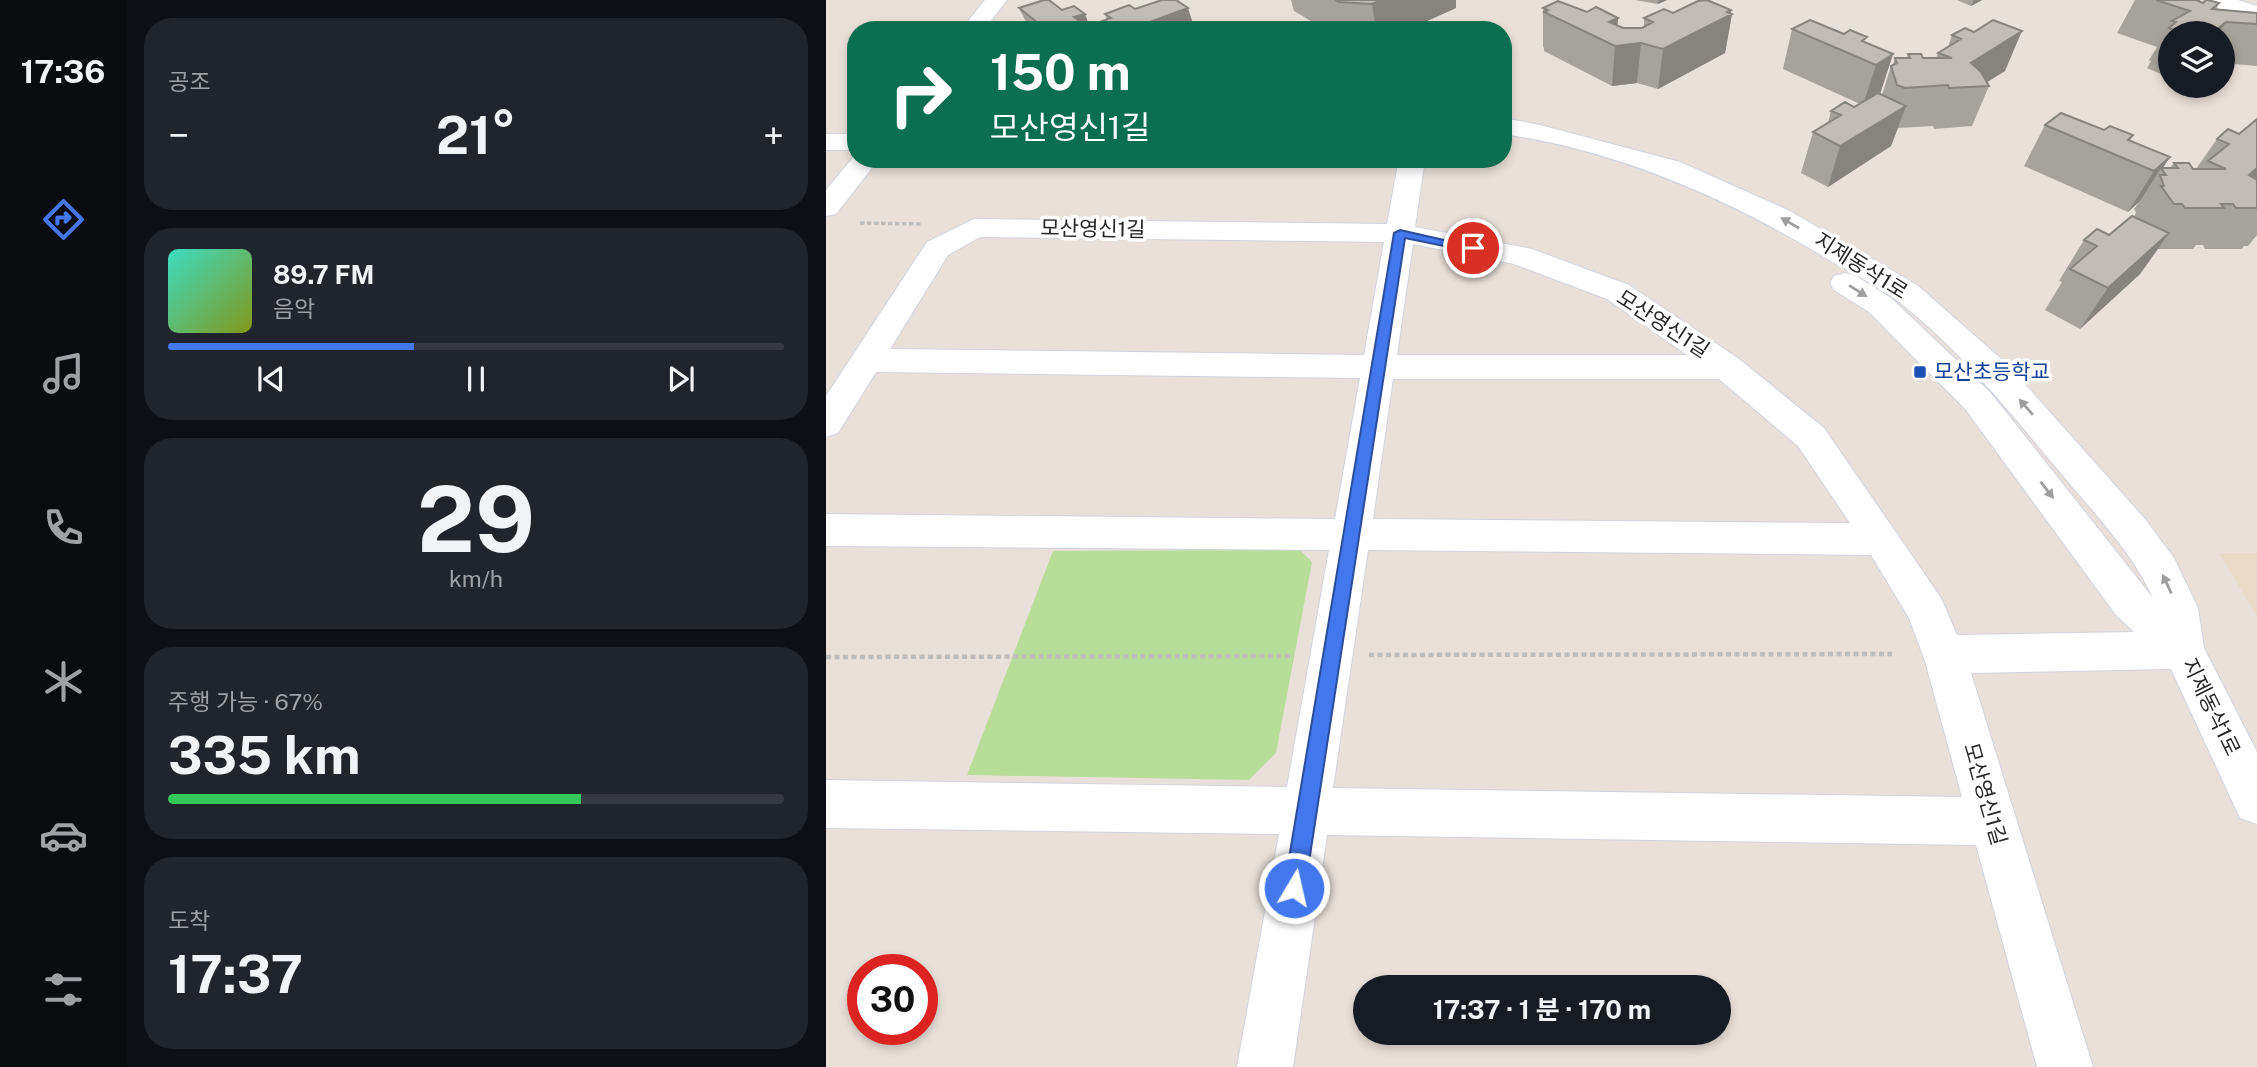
<!DOCTYPE html>
<html lang="ko">
<head>
<meta charset="utf-8">
<style>
	body { margin:0; font-family:"Public Sans","Noto Sans KR",sans-serif; background:#20242c; color:#f1f3f6; height:100vh; display:flex; flex-direction:column; font-size:26px; white-space:nowrap }
	* { box-sizing:border-box; margin:0 }
	p { font-size:23px; color:#9ea1a6 }
	.icon { flex:none; width:38px; height:38px; fill:none; stroke:currentColor; stroke-width:2; stroke-linecap:round; stroke-linejoin:round }
	.map { position:relative; flex:1; overflow:hidden }
	.details { display:flex; flex-direction:column; gap:18px; padding:18px; background:#0d0f14; width:700px }
	.details>* { flex:none }
	.hud { position:absolute; left:21px; top:21px; width:665px; height:147px; border-radius:28px; box-shadow:0 4px 10px #0003; background:#0b6e4f; color:#fff; overflow:hidden }
	.buttons { position:absolute; left:1332px; top:21px; display:grid; gap:14px }
	.buttons a { display:grid; place-items:center; width:77px; height:77px; border-radius:50%; background:#171b24; box-shadow:0 4px 10px #0003; font-size:35px }
	.speed { position:absolute; left:21px; top:954px; display:flex; gap:14px; font-size:35px; font-weight:700; text-align:center }
	.speed>* { display:grid; place-content:center; width:91px; height:91px; border-radius:50%; background:#171b24; box-shadow:0 4px 10px #0003; line-height:1 }
	.speed .limit { border:10px solid #d22; background:#fff; color:#111 }
	.pin { position:absolute; display:grid; place-items:center; width:60px; height:60px; color:#fff; margin:-30px; border:4px solid #fff; border-radius:50%; box-shadow:0 2px 7px #0007 }
	.me { position:absolute; width:77px; margin:-38px; rotate:9deg; stroke-linejoin:round; filter:drop-shadow(0 0 5px #0008) }
	.turn { display:flex; align-items:center; gap:24px; height:147px; padding:0 28px; font-size:32px }
	.turn .icon { width:91px; height:91px; stroke-width:2.5 }
	.turn b { display:block; font-size:49px; line-height:60px }
	.big { font-size:52px; font-weight:700; line-height:1.1 }
	.details .widget { flex:1; display:flex; flex-direction:column; justify-content:center; gap:10px; min-width:0; padding:0 24px; border-radius:28px; background:#20242c }
	.details .dial { align-items:center; gap:0 }
	.dial b { font-size:91px; line-height:1 }
	.song { display:flex; align-items:center; gap:21px }
	.cover { width:84px; height:84px; border-radius:10px; background:linear-gradient(135deg,hsl(170 70% 55%),hsl(70 70% 35%)) }
	.played { height:7px; border-radius:4px; background:linear-gradient(90deg,#4277ee 40%,#363941 40%) }
	.keys { display:flex; justify-content:space-around; direction:ltr }
	.heat { display:flex; justify-content:space-between; align-items:center; font-size:38px; direction:ltr }
	.charge { height:10px; border-radius:5px; background:linear-gradient(90deg,#34c759 67%,#363941 0) }
	.trip { position:absolute; left:527px; top:975px; width:378px; height:70px; border-radius:35px; background:#171b24; box-shadow:0 4px 10px #0003; font-weight:700; line-height:70px; text-align:center }
	main { display:flex; flex:1; min-height:0 }
	.dock { display:flex; flex-direction:column; width:126px; justify-content:space-around; align-items:center; background:#090b0e; color:#9ea1a6 }
	.dock .icon { width:49px; height:49px }
	.dock .active { color:#4277ee }
	.dock b { font-size:32px; color:#f1f3f6 }
	.map>svg:first-child { display:block }
</style>
</head>
<body>
<main>
<nav class="dock">
<b>17:36</b>
<svg class="icon active" aria-label="directions" viewBox="0 0 24 24"><path d="M12 3l9 9-9 9-9-9zM9 14v-3h6M13 9l2 2-2 2"/></svg>
<svg class="icon" aria-label="music" viewBox="0 0 24 24"><path d="M9 18V5l10-2v13"/><circle cx="6" cy="18" r="3"/><circle cx="16" cy="16" r="3"/></svg>
<svg class="icon" aria-label="phone" viewBox="0 0 24 24"><path d="M5 4h4l2 5-3 2q2 4 5 5l2-3 5 2v4C11 20 4 13 5 4z"/></svg>
<svg class="icon" aria-label="climate" viewBox="0 0 24 24"><path d="M12 3v18M4 7l16 10M4 17L20 7"/></svg>
<svg class="icon" aria-label="car" viewBox="0 0 24 24"><path d="M5 17H2v-5l4-1 3-4h7l3 4 3 1v5h-3M9 17h6M6 11h13"/><circle cx="7" cy="17" r="2"/><circle cx="17" cy="17" r="2"/></svg>
<svg class="icon" aria-label="filters" viewBox="0 0 24 24"><path d="M4 7h16M4 17h16"/><circle cx="9" cy="7" r="2"/><circle cx="15" cy="17" r="2"/></svg>
</nav>
<section class="details">
<div class="widget"><p>공조</p>
<div class="heat"><a>−</a><b class="big">21°</b><a>+</a></div>
</div>
<div class="widget">
<div class="song"><i class="cover"></i><div><b>89.7 FM</b><p>음악</p></div></div>
<div class="played"></div>
<div class="keys"><svg class="icon" aria-label="previous" viewBox="0 0 24 24"><path d="M18 5L8 12l10 7zM5 5v14"/></svg><svg class="icon" aria-label="pause" viewBox="0 0 24 24"><path d="M8 5v14M16 5v14"/></svg><svg class="icon" aria-label="next" viewBox="0 0 24 24"><path d="M6 5l10 7-10 7zM19 5v14"/></svg></div>
</div>
<div class="widget dial"><b>29</b><p>km/h</p></div>
<div class="widget"><p>주행 가능 · 67%</p><b class="big">335 km</b><div class="charge"></div></div>
<div class="widget"><p>도착</p><b class="big">17:37</b></div>
</section>
<div class="map">
<svg width="1431" height="1067" viewBox="0 0 1431 1067">
	<rect width="100%" height="100%" fill="#e9e0d9"/>
	<path fill="#eadbc9" d="M1393,553H1431V616Z"/>
	<path fill="#b8dd99" d="M474,550L486,562L450,753L423,780L141,775L227,551Z"/>
	<g fill="none" stroke-linecap="round" stroke-linejoin="round">
		<g stroke="#cfd4e0" stroke-width="2">
			<path id="minor" d="M159,0H181L158,30H135Z
				M1378,0H1412L1431,6V20L1381,5Z
				M677,118L714,125L854,162L962,210L1091,285L1181,364L1319,519L1348,558L1372,608L1378,648L1431,752V824L1414,818L1345,669L1145,673L1267,1067H1211L1150,845L501,835L467,1067H411L453,834L0,828V780L461,787L503,550L0,546V514L509,519L534,378L50,372L12,433L0,437V396L101,242L148,219L561,224L573,159H599L589,227L706,249L803,285L913,359L998,428L1115,598L1131,635L1308,632L1290,615L1140,410L1043,312L1008,290L1004,283L1008,276L1019,273L1030,276L1065,298L1164,392L1327,598C1305,550 1266,511 1233,471C1184,412 1130,345 1069,299C1049,285 1026,273 1005,261C905,200 795,151 677,134ZM154,237L558,242L538,355L64,349L122,255ZM587,244L688,264L781,299L861,355H571ZM567,379H893L972,446L1024,523L547,519ZM542,550L1045,555L1083,618L1099,661L1136,797L507,788Z
				M0,134H30V150H0Z
				M30,154V159H53L10,214L0,216V190Z"/>
		</g>
		<path stroke="#bebebe" stroke-width="3.5" stroke-dasharray="4.5 2.5" stroke-linecap="butt" d="M34,223L96,224"/>
		<path stroke="#bebebe" stroke-width="4.5" stroke-dasharray="5 3.5" stroke-linecap="butt" d="M543,655L1066,654
			M0,657L468,656"/>
		<use href="#minor" fill="#fff" fill-rule="evenodd"/>
	</g>
	<path fill="#a6a29c" d="M465,0H630V8L581,30H500L468,11Z
		M809,0H841L832,4Z
		M1131,0H1156L1145,6Z
		M1309,0H1374L1373,1L1377,3H1393L1390,10L1431,13V66L1396,63V33H1344V78L1321,68L1325,61L1323,60L1331,47L1291,33Z
		M193,8L236,10L259,14L262,23H271L281,20L279,14L309,9L369,30H204Z
		M717,8L761,12L792,18L791,25L797,28H816L818,27V18L847,13L906,14L899,53L832,89L811,83L786,86L718,51V48L717,47Z
		M1139,28L1179,71L1161,82L1163,86L1146,126L1108,129L1107,126L1072,128L1065,146L1002,187L975,173L987,132L1002,123L1005,111L1028,107L1034,104L957,69L966,29L1018,34L1067,54L1054,94L1056,95L1065,66L1067,65L1069,58H1081L1082,54L1097,58H1110L1112,53L1122,47L1126,35Z
		M1431,119V235L1422,246H1418L1416,249H1379L1377,245H1370L1367,249H1332L1314,274L1254,329L1219,310L1236,282L1233,281L1258,240L1283,235L1308,217L1310,212L1308,209L1314,201L1302,212L1198,166L1219,125L1278,130L1307,135L1304,140L1344,157L1336,168H1344L1348,163L1370,169L1391,139L1413,134Z"/>
	<path fill="#87847f" d="M555,0H630V8L581,30H550L546,4Z
		M833,0H841L832,4Z
		M1148,0H1156L1145,6Z
		M362,8L369,30H302Z
		M905,10L904,15L906,14L899,53L832,89L837,49Z
		M259,14L265,30L248,17Z
		M792,18L790,46L815,43L811,83L786,86L789,46L783,22Z
		M1400,22L1393,33H1386Z
		M1196,31L1179,71L1155,86L1145,63Z
		M1067,54L1054,94L1037,105L1050,65Z
		M1080,106L1065,146L1002,187L1014,146Z
		M1344,157L1336,169L1335,168L1314,201L1302,212L1328,171Z
		M1431,168V181L1423,175Z
		M1343,233L1314,274L1254,329L1282,288Z"/>
	<path fill="#c1bcb5" stroke="#87847f" stroke-width="2" d="M218,0H223L236,10L248,6L259,14L248,17L256,23H271L285,18L279,14L303,5L309,9L336,0H350L362,8L302,30H221L193,8Z
		M509,0H555L546,4L513,2Z
		M881,0L905,10L901,12L906,14L837,49L815,43L789,46L718,12L722,10L717,8L732,1L761,12L770,7L792,18L783,22L797,28H816L827,22L818,18L838,9L847,13L872,1Z
		M1330,0H1373L1372,1L1377,3L1380,0H1382L1393,3L1386,9L1431,13V24L1400,22L1386,33H1356L1343,28L1350,22L1346,21L1364,11Z
		M984,20L1018,34L1024,30L1041,37L1036,41L1067,54L1050,65L966,29Z
		M1167,20L1196,31L1145,63L1155,72L1163,86L1123,88L1122,85L1079,88L1071,85L1065,66L1071,63L1069,58H1084L1082,54H1095L1097,58H1126L1112,53L1135,39L1126,35L1139,28L1148,32Z
		M1052,93L1080,106L1014,146L987,132L1015,115L1005,111L1019,102L1028,107Z
		M1235,113L1278,130L1284,126L1307,135L1302,140L1344,157L1328,171L1219,125Z
		M1431,119V168L1423,175L1431,180V208H1410L1407,204H1395L1398,208H1359L1356,204H1348L1335,186H1338L1334,175H1340L1335,168H1352L1348,163H1363L1367,169H1400L1382,161L1403,144L1391,139L1402,129L1413,134Z
		M1306,216L1343,233L1282,288L1244,269L1271,246L1258,240L1271,229L1283,235Z"/>
	<defs><path id="oneway-solid" d="M-6-.8H1V-3.2L6.5 0L1 3.2V.8H-6Z" transform="scale(1.75)"/></defs>
	<g fill="#9e9e9e">
		<use href="#oneway-solid" transform="translate(964 223) rotate(-150)"/>
		<use href="#oneway-solid" transform="translate(1032 291) rotate(32)"/>
		<use href="#oneway-solid" transform="translate(1200 407) rotate(-131)"/>
		<use href="#oneway-solid" transform="translate(1221 490) rotate(52)"/>
		<use href="#oneway-solid" transform="translate(1341 584) rotate(-115)"/>
	</g>
	<path fill="#4277ee" stroke="#2b4d9b" stroke-width="2" d="M574,230L653,248L647,252L579,238L479,888L476,895L468,898L461,895L458,888L568,233Z"/>
	<rect fill="#1a4fb4" stroke="#fff" stroke-width="2.5" x="1087" y="365" width="14" height="14" rx="3.5"/>
	<g text-anchor="middle" stroke-width="7" stroke-linejoin="round" paint-order="stroke">
		<g font-size="21" fill="#272727" stroke="#fff">
			<text transform="translate(267 229) rotate(1)" y="7">모산영신1길</text>
			<text transform="translate(1035 266) rotate(32)" y="7">지제동삭1로</text>
			<text transform="translate(837 324) rotate(33)" y="7">모산영신1길</text>
			<text transform="translate(1385 707) rotate(64)" y="7">지제동삭1로</text>
			<text transform="translate(1159 794) rotate(74)" y="7">모산영신1길</text>
		</g>
		<g font-size="21" fill="#164399" stroke="#fff" text-anchor="start">
			<text x="1108" y="379">모산초등학교</text>
		</g>
	</g>
</svg>
<div class="buttons">
<a><svg class="icon" aria-label="layers" viewBox="0 0 24 24"><path d="M12 4l9 5-9 5-9-5zM3 14l9 5 9-5"/></svg></a>
</div>
<div class="speed"><div class="limit">30</div></div>
<div class="pin" style="left:647px;top:248px;background:#d93025"><svg class="icon" aria-label="arrive" viewBox="0 0 24 24"><path d="M6 21V4h12l-3 4 3 4H6"/></svg></div>
<svg class="me" style="left:468px;top:888px" viewBox="-20 -20 40 40"><circle r="17" fill="#4277ee" stroke="#fff" stroke-width="3"/><path d="M0-11L8 9 0 5-8 9z" fill="#fff"/></svg>
<div class="trip">17:37 · 1 분 · 170 m</div>
<div class="hud">
<div class="turn"><svg class="icon" aria-label="right" viewBox="0 0 24 24"><path d="M7 20v-9h11M14 6l5 5-5 5"/></svg><div><b>150 m</b>모산영신1길</div></div>
</div>
</div>
</main>
</body>
</html>
